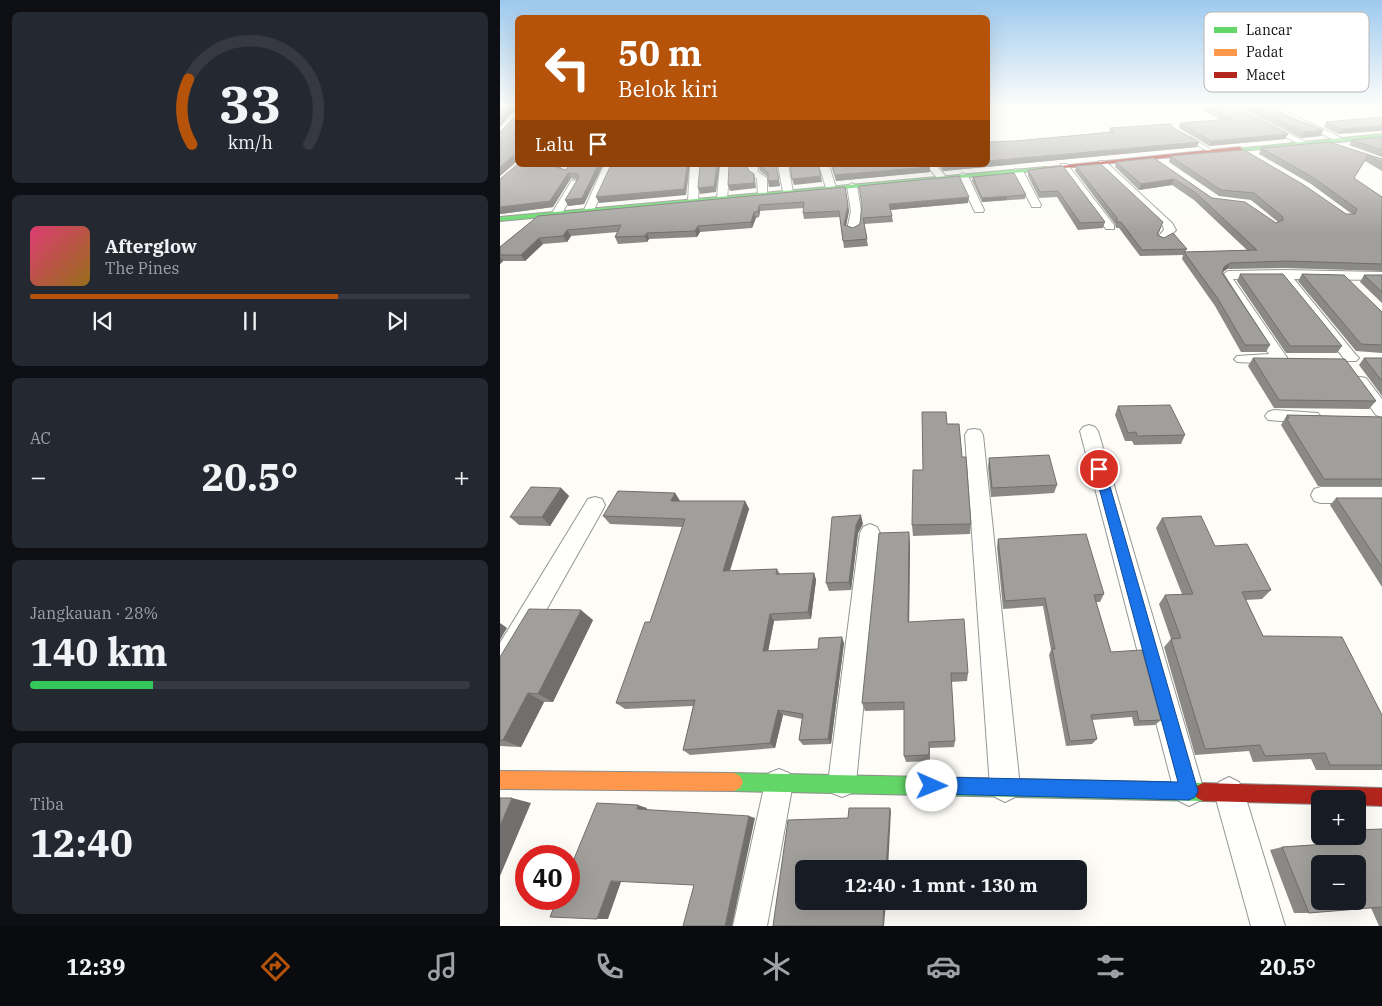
<!DOCTYPE html>
<html lang="id">
<head>
<meta charset="utf-8">
<style>
	body { margin:0; font-family:"IBM Plex Serif",serif; background:#242831; color:#f1f3f6; height:100vh; display:flex; flex-direction:column; font-size:19px; white-space:nowrap }
	* { box-sizing:border-box; margin:0 }
	p { font-size:16px; color:#9ea1a6 }
	.icon { flex:none; width:28px; height:28px; fill:none; stroke:currentColor; stroke-width:2; stroke-linecap:round; stroke-linejoin:round }
	.map { position:relative; flex:1; overflow:hidden }
	.panel { display:flex; flex-direction:column; gap:12px; padding:12px; background:#0d0f14; width:500px }
	.panel>* { flex:none }
	.hud { position:absolute; left:15px; top:15px; width:475px; height:152px; border-radius:8px; box-shadow:0 5px 20px #0002; background:#b45309; color:#fff; overflow:hidden }
	.buttons { position:absolute; left:811px; top:790px; display:grid; gap:10px }
	.buttons a { display:grid; place-items:center; width:55px; height:55px; border-radius:8px; background:#171b24; box-shadow:0 5px 20px #0002; font-size:25px }
	.speed { position:absolute; left:15px; top:845px; display:flex; gap:10px; font-size:25px; font-weight:700; text-align:center }
	.speed>* { display:grid; place-content:center; width:65px; height:65px; border-radius:50%; background:#171b24; box-shadow:0 5px 20px #0002; line-height:1 }
	.speed .limit { border:8px solid #d22; background:#fff; color:#111 }
	.pin { position:absolute; display:grid; place-items:center; width:42px; height:42px; color:#fff; margin:-21px; border:2px solid #fff; border-radius:50%; box-shadow:0 1px 5px #0007 }
	.me { position:absolute; width:55px; margin:-28px; rotate:91deg; stroke-linejoin:round; filter:drop-shadow(0 0 4px #0008) }
	.turn { display:flex; align-items:center; gap:18px; height:105px; padding:0 20px; font-size:22px }
	.turn .icon { width:65px; height:65px; stroke-width:2.5 }
	.turn b { display:block; font-size:35px; line-height:42px }
	.then { display:flex; align-items:center; height:48px; padding:0 20px; background:#0003; gap:10px; font-size:19px }
	.big { font-size:38px; font-weight:700; line-height:1.1 }
	.panel .widget { flex:1; display:flex; flex-direction:column; justify-content:center; gap:8px; min-width:0; padding:0 18px; border-radius:8px; background:#242831 }
	.panel .dial { align-items:center; gap:0 }
	.dial svg { height:130px; overflow:visible; fill:none; stroke:#363941; stroke-width:7; stroke-linecap:round; text-anchor:middle }
	.dial text { fill:#f1f3f6; stroke:none }
	.song { display:flex; align-items:center; gap:15px }
	.cover { width:60px; height:60px; border-radius:8px; background:linear-gradient(135deg,hsl(340 70% 55%),hsl(40 70% 35%)) }
	.played { height:5px; border-radius:2px; background:linear-gradient(90deg,#b45309 70%,#363941 70%) }
	.keys { display:flex; justify-content:space-around; direction:ltr }
	.heat { display:flex; justify-content:space-between; align-items:center; font-size:28px; direction:ltr }
	.charge { height:8px; border-radius:4px; background:linear-gradient(90deg,#34c759 28%,#363941 0) }
	.trip { position:absolute; left:295px; top:860px; width:292px; height:50px; border-radius:8px; background:#171b24; box-shadow:0 5px 20px #0002; font-weight:700; line-height:50px; text-align:center }
	.dock { display:flex; height:80px; justify-content:space-around; align-items:center; background:#090b0e; color:#9ea1a6 }
	.dock .icon { width:35px; height:35px }
	.dock .active { color:#b45309 }
	.dock b { font-size:22px; color:#f1f3f6 }
	main { display:flex; flex:1; min-height:0 }
	.map>svg:first-child { display:block }
</style>
</head>
<body>
<main>
<section class="panel">
<div class="widget dial"><svg viewBox="0 0 100 80">
<path d="M14 69A42 42 0 1 1 86 69"/>
<path d="M14 69A42 42 0 0 1 12 29" stroke="#b45309"/>
<text x="50" y="56" font-size="32" font-weight="700">33</text>
<text x="50" y="72" font-size="11">km/h</text>
</svg></div>
<div class="widget">
<div class="song"><i class="cover"></i><div><b>Afterglow</b><p>The Pines</p></div></div>
<div class="played"></div>
<div class="keys"><svg class="icon" aria-label="previous" viewBox="0 0 24 24"><path d="M18 5L8 12l10 7zM5 5v14"/></svg><svg class="icon" aria-label="pause" viewBox="0 0 24 24"><path d="M8 5v14M16 5v14"/></svg><svg class="icon" aria-label="next" viewBox="0 0 24 24"><path d="M6 5l10 7-10 7zM19 5v14"/></svg></div>
</div>
<div class="widget"><p>AC</p>
<div class="heat"><a>−</a><b class="big">20.5°</b><a>+</a></div>
</div>
<div class="widget"><p>Jangkauan · 28%</p><b class="big">140 km</b><div class="charge"></div></div>
<div class="widget"><p>Tiba</p><b class="big">12:40</b></div>
</section>
<div class="map">
<svg width="882" height="926" viewBox="0 0 882 926">
	<rect width="100%" height="100%" fill="#fdfcf7"/>
	<g fill="none" stroke-linecap="round" stroke-linejoin="round">
		<g stroke="#979795" stroke-width="2">
			<path id="lane" d="M686,137H690L715,152L711,153L686,139Z"/>
		</g>
		<g stroke="#979795" stroke-width="2">
			<path id="street" d="M722,105H731L808,143L801,145Z
				M770,107H776L846,140L839,142L770,111Z
				M599,161H605L672,223L676,230L666,241L662,242L656,239L664,230L663,226L599,165Z
				M561,164H567L614,225V229H606L561,168Z
				M104,165H114L94,210L93,212H85L84,210Z
				M190,165H200L198,201L193,204L188,201Z
				M220,165H230L227,198L222,201L217,198Z
				M247,165H257L258,172L267,178V196L258,194L257,179L251,175Z
				M278,165H288L293,192L292,194L283,192Z
				M319,165H329L336,188L335,190L326,188Z
				M426,165H436L447,178L445,180H439Z
				M515,169L523,171L541,205L540,207H532L531,205L513,171Z
				M463,173L468,176L484,210L483,212H475L474,210L458,176Z
				M72,180L80,182L61,215H53L52,213Z
				M352,183L357,186L361,211L359,230L353,233L347,230L351,211L347,186Z
				M783,270L882,272V280L794,279L856,355L859,358L856,361H846L780,279H733L788,359L780,364L737,362L734,359L737,356L769,354L721,279L722,275L728,271Z
				M860,377L866,378L882,399V417L876,415L852,382L854,378Z
				M774,410L818,413L821,417L818,421L812,423L768,420L765,416L768,412Z
				M589,425L595,427L598,431L704,791L699,801L689,806L679,801L674,791L580,431L583,427Z
				M474,429L480,430L483,435L520,787L515,797L505,802L495,797L490,787L465,435L468,430Z
				M821,487H882V503H821L814,501L811,495L814,489Z
				M95,497L102,499L105,505L102,511L9,676L0,680V643L88,499Z
				M370,524L377,527L380,533L356,783L352,793L342,797L332,793L328,783L360,533L363,527Z
				M279,769L289,773L293,783L267,926H233L265,783L269,773Z
				M729,777L739,782L744,792L785,926H751L714,792L719,782Z"/>
		</g>
		<g stroke="#8e8d8b" stroke-width="2">
			<path id="fast" d="M882,134V138L740,151L737,149Z
				M546,167L544,170L0,221V217Z
				M234,773L703,783L709,786L712,792L709,798L703,801L234,791L228,788L225,782L228,776Z"/>
		</g>
		<g stroke="#8e8d8b" stroke-width="2">
			<path id="slow" d="M0,771L234,773L240,776L243,782L240,788L234,791L0,789Z"/>
		</g>
		<g stroke="#8e8d8b" stroke-width="2">
			<path id="jam" d="M740,147L742,150L544,170L541,168Z
				M703,783L882,788V806L858,805V799H820V804L703,801L697,798L694,792L697,786Z"/>
		</g>
		<use href="#lane" fill="#fffffe" fill-rule="evenodd"/>
		<use href="#street" fill="#fffffe" fill-rule="evenodd"/>
		<use href="#fast" fill="#63d668" fill-rule="evenodd"/>
		<use href="#slow" fill="#ff974d" fill-rule="evenodd"/>
		<use href="#jam" fill="#b3261e" fill-rule="evenodd"/>
	</g>
	<path fill="#8a8986" d="M0,105H18V162H16L0,176V132L17,115V111H14Z
		M694,105H729L788,134L785,139L709,146L679,128L680,123L721,120Z
		M735,105H765L793,118L823,130L821,136L801,138Z
		M882,117L838,134L824,127L826,122Z
		M672,127L699,142L697,147L443,171L438,165H488L515,141L609,132L610,128Z
		M882,137V157L849,145L852,140Z
		M829,142L882,159V171L865,161L854,178L882,197V271L783,268L727,269L723,272L770,345L766,352H741L715,306L682,259L683,255L640,256L619,228H616L615,224L575,171L576,166L661,227L658,235L687,249L685,252L747,250L694,200L672,185L639,190L615,167L616,162L654,158L712,198L776,223L778,222L751,200L719,196L669,162L670,156L846,214H852L811,184L759,154L761,148Z
		M18,165H62L60,169L66,170L69,165H103L84,204L68,206L77,180L71,178L53,207L0,214V179Z
		M258,165H276L280,186L269,187L268,177L260,171Z
		M331,165H428L430,167V172L336,181Z
		M528,170L605,222L603,228L578,230L557,197L539,198L528,176Z
		M473,177L526,195L525,199L482,202L472,181Z
		M345,187L349,211L346,225L353,228L360,224L362,206L468,203L390,210L392,216L393,222L364,224L368,246L344,248L340,217L304,219L303,213L304,208L260,211L259,217L256,218L252,228L200,232L197,237L149,239L147,242L118,244L115,237L118,232L71,236L67,242L43,244L25,261H3L0,264V247L38,216Z
		M740,274L842,346L837,353H786L737,281Z
		M802,274L882,312V353L856,351L798,281Z
		M864,275H882V303L860,282Z
		M753,358L876,401L869,409L774,408L748,366Z
		M864,358H882V396L859,365Z
		M618,406L685,435L681,444L634,445L632,441H625L615,415Z
		M787,415L882,417V486H818L781,425Z
		M447,424L462,457L471,524L470,534L413,536L412,525L423,470Z
		M489,458L557,485L554,493L491,497L488,467Z
		M61,488L69,496L50,526L19,525L10,517Z
		M175,493L180,501H245L249,509L230,571L277,569L280,574L314,573L316,580L311,619L274,621L268,651L318,649L344,643L331,744L303,745L299,740L302,719L283,715L275,748L190,755L183,750L193,706L125,709L116,703L150,622L183,527L110,524L103,516Z
		M836,498H882V587L830,505Z
		M662,518L715,546L771,590L762,599L746,600L763,636L882,715V770H816L811,759L753,762L749,751L695,755L664,647L671,639L659,604L665,595L682,594L656,528Z
		M363,524L358,533L351,590L329,591L326,583Z
		M498,539L604,594L600,602H596L611,652L661,720L655,725L634,726L632,717L592,720L597,739L592,744L566,746L549,655L551,650L543,606L503,609L497,547Z
		M410,543L409,622L468,673L467,681L451,682L455,741L454,747L430,748V761L406,762L404,756V710L365,711L362,703Z
		M93,620L53,702H44L21,747L0,746V657Z
		M882,829V926H879L871,908L809,913H794L770,850L782,847L842,843L839,836H858Z"/>
	<path fill="#716f6d" d="M11,106L14,111L0,127V119Z
		M882,126V131L838,134L841,129Z
		M823,130L821,136L801,138L804,132Z
		M788,134L785,139L709,146L711,141Z
		M699,142L697,147L443,171V165H488V161Z
		M13,156L16,162L0,176V167Z
		M57,165H62L58,173L55,167Z
		M98,165H103L84,204L68,206L65,200Z
		M187,165H190L186,195L99,203L96,197Z
		M217,165H220L216,192L200,194L198,188Z
		M276,165L280,186L269,187L268,181Z
		M430,167V172L336,181L335,175Z
		M68,173L71,178L53,207L0,214V207Z
		M254,174L255,180L256,188L230,191L228,185Z
		M321,176L322,182L294,185L292,179Z
		M674,179L672,185L639,190L641,184Z
		M507,196V200L482,202V198Z
		M469,197L468,203L389,210V204Z
		M259,205L260,211L259,217L258,211Z
		M348,205L349,211L345,231L344,225Z
		M254,212L256,218L252,228L251,222Z
		M198,226L200,232L197,237L195,231Z
		M67,230L71,236L67,242L63,236Z
		M147,233L149,239L147,242L145,236Z
		M39,238L43,244L25,261L21,255Z
		M0,257L3,261L0,264Z
		M730,263L727,269L721,273L724,267Z
		M61,488L69,496L50,526L42,517Z
		M175,493L180,501H171Z
		M245,501L249,509L227,579L223,571Z
		M361,515L363,524L358,533L351,590L349,582L356,525Z
		M409,532L410,543L409,632L408,622Z
		M314,573L316,580L311,619L308,612Z
		M81,610L93,620L53,702L38,694Z
		M270,614L274,621L267,657L263,651Z
		M0,623L7,628L0,640Z
		M342,637L344,643L331,744L328,739Z
		M28,693L44,702L21,747L3,740Z
		M278,710L283,715L275,748L270,743Z
		M12,798L31,803L0,876V826Z
		M138,805L147,808L146,812L137,809Z
		M390,808L391,811L388,869H386Z
		M249,816L255,818L232,926H225Z
		M111,881L121,882L108,919H97Z
		M384,901H386L384,926H383Z"/>
	<path fill="#a19f9c" stroke="#716f6d" fill-rule="evenodd" d="M0,105H18V157L13,156L0,167V132L17,115V106H11L0,119Z
		M704,105H729L788,134L711,141L680,123L731,119Z
		M746,105H765L793,118L823,130L804,132Z
		M882,117V126L841,129L826,122Z
		M671,124L672,127L699,142L488,161V142L515,141L614,132L610,128Z
		M882,137V150L852,140Z
		M829,142L882,159V163L868,155L854,178L882,197V264L787,261L730,263L724,267L722,273L770,345H745L718,299L684,252L757,250L696,193L674,179L641,184L616,162L654,158L712,198L745,202L776,223L783,220V217L754,193L721,190L670,156L744,150L804,185L846,214H855L857,209L814,178L761,148Z
		M18,164V165H57L55,167L66,170L69,165H98L82,198L65,200L79,177L78,174L68,173L50,201L0,207V179Z
		M601,164L663,222L657,235L664,238L673,233L687,249L642,250L621,222H617V218L576,166Z
		M111,165H187L184,189L96,197Z
		M200,165H217L214,186L198,188Z
		M229,165H246L248,170L254,174V183L228,185Z
		M258,165H276L279,180L268,181V172Z
		M290,165H318L321,176L292,179Z
		M332,165H428L430,167L335,175Z
		M563,166L605,222L580,223L558,191L540,192L528,170Z
		M514,173L526,195L482,198L473,177Z
		M459,176L469,197L389,204L392,216L363,218L367,239L343,241L339,211L303,213L304,202L259,205L258,211L254,212L251,222L198,226L195,231L147,233L145,236L115,237L121,225L67,230L63,236L39,238L21,255H0V247L38,216L345,187L348,205L344,225L353,228L360,224L362,205L359,186Z
		M740,274H783L842,346H790Z
		M802,274L844,275L882,312V345L861,344Z
		M864,275H882V292Z
		M753,358L845,359L876,401L779,400Z
		M864,358H882V381Z
		M670,405L685,435L637,436L636,432L628,433L618,406Z
		M422,412H446L447,424H459L462,457H466L471,524L412,525L413,470H423Z
		M787,415L882,417V479H824L786,418H789Z
		M549,455L557,485L492,488L489,458Z
		M31,487L61,488L42,517H10Z
		M118,491L175,493L171,501H245L223,571L277,569L276,574L314,573L308,612L270,614L263,651L318,649L319,638L342,637L328,739L299,740L303,714L278,710L270,743L183,750L195,700L116,703L145,622H150L185,519L103,516Z
		M836,498H882V567Z
		M361,515L356,525L349,582L326,583L332,517Z
		M701,516L715,546L747,544L771,590L742,592L763,636L842,637L882,715V765H830L825,753L765,756L760,745L705,749L671,639L681,638L665,595L693,594L662,518Z
		M409,532L408,622L464,619L468,673H451L455,741L429,742V755L404,756V702L362,703L379,533Z
		M586,534L604,594L594,595L611,652L642,650L661,720L639,721L637,711L591,715L597,739L570,741L552,649H555L545,598L505,601L498,539Z
		M29,609L81,610L38,694L28,693L3,740H0V657Z
		M0,798H12L0,826Z
		M97,803L138,805L137,809L249,816L225,926H183L194,885L111,881L97,919L50,917L57,899H69V871Z
		M349,808H390L386,869H304V901H384L383,926H273L288,820L348,818Z
		M882,829V907L809,913L782,847L858,842L855,836H858V830ZM820,864H858V901H820Z"/>
	<linearGradient id="sky" x2="0" y2="1"><stop stop-color="#9dc9ee"/><stop offset="0.45" stop-color="#fefefb"/><stop offset="1" stop-color="#fefefb" stop-opacity="0"/></linearGradient>
	<rect width="882" height="234" fill="url(#sky)"/>
	<path fill="#1a73e8" stroke="#114b97" d="M599,465L605,469L698,791L695,797L689,800L432,794L426,792L424,786L426,779L432,777L678,782L594,469Z"/>
	<rect x="704" y="12" width="165" height="80" rx="8" fill="#fff" stroke="#b8b8b8" stroke-width="1"/>
	<rect x="714" y="27" width="23" height="6" fill="#63d668"/>
	<rect x="714" y="49" width="23" height="7" fill="#ff974d"/>
	<rect x="714" y="72" width="23" height="6" fill="#b3261e"/>
	<g font-size="14" fill="#111">
		<text x="746" y="35">Lancar</text>
		<text x="746" y="57">Padat</text>
		<text x="746" y="80">Macet</text>
	</g>
</svg>
<div class="buttons">
<a>+</a>
<a>−</a>
</div>
<div class="speed"><div class="limit">40</div></div>
<div class="pin" style="left:599px;top:469px;background:#d93025"><svg class="icon" aria-label="arrive" viewBox="0 0 24 24"><path d="M6 21V4h12l-3 4 3 4H6"/></svg></div>
<svg class="me" style="left:432px;top:786px" viewBox="-20 -20 40 40"><circle r="19" fill="#fff"/><path d="M0-13L10 11 0 6-10 11z" fill="#1a73e8"/></svg>
<div class="trip">12:40 · 1 mnt · 130 m</div>
<div class="hud">
<div class="turn"><svg class="icon" aria-label="left" viewBox="0 0 24 24"><path d="M17 20v-9H6M10 6l-5 5 5 5"/></svg><div><b>50 m</b>Belok kiri</div></div>
<div class="then">Lalu<svg class="icon" aria-label="arrive" viewBox="0 0 24 24"><path d="M6 21V4h12l-3 4 3 4H6"/></svg></div>
</div>
</div>
</main>
<nav class="dock">
<b>12:39</b>
<svg class="icon active" aria-label="directions" viewBox="0 0 24 24"><path d="M12 3l9 9-9 9-9-9zM9 14v-3h6M13 9l2 2-2 2"/></svg>
<svg class="icon" aria-label="music" viewBox="0 0 24 24"><path d="M9 18V5l10-2v13"/><circle cx="6" cy="18" r="3"/><circle cx="16" cy="16" r="3"/></svg>
<svg class="icon" aria-label="phone" viewBox="0 0 24 24"><path d="M5 4h4l2 5-3 2q2 4 5 5l2-3 5 2v4C11 20 4 13 5 4z"/></svg>
<svg class="icon" aria-label="climate" viewBox="0 0 24 24"><path d="M12 3v18M4 7l16 10M4 17L20 7"/></svg>
<svg class="icon" aria-label="car" viewBox="0 0 24 24"><path d="M5 17H2v-5l4-1 3-4h7l3 4 3 1v5h-3M9 17h6M6 11h13"/><circle cx="7" cy="17" r="2"/><circle cx="17" cy="17" r="2"/></svg>
<svg class="icon" aria-label="filters" viewBox="0 0 24 24"><path d="M4 7h16M4 17h16"/><circle cx="9" cy="7" r="2"/><circle cx="15" cy="17" r="2"/></svg>
<b>20.5°</b>
</nav>
</body>
</html>
